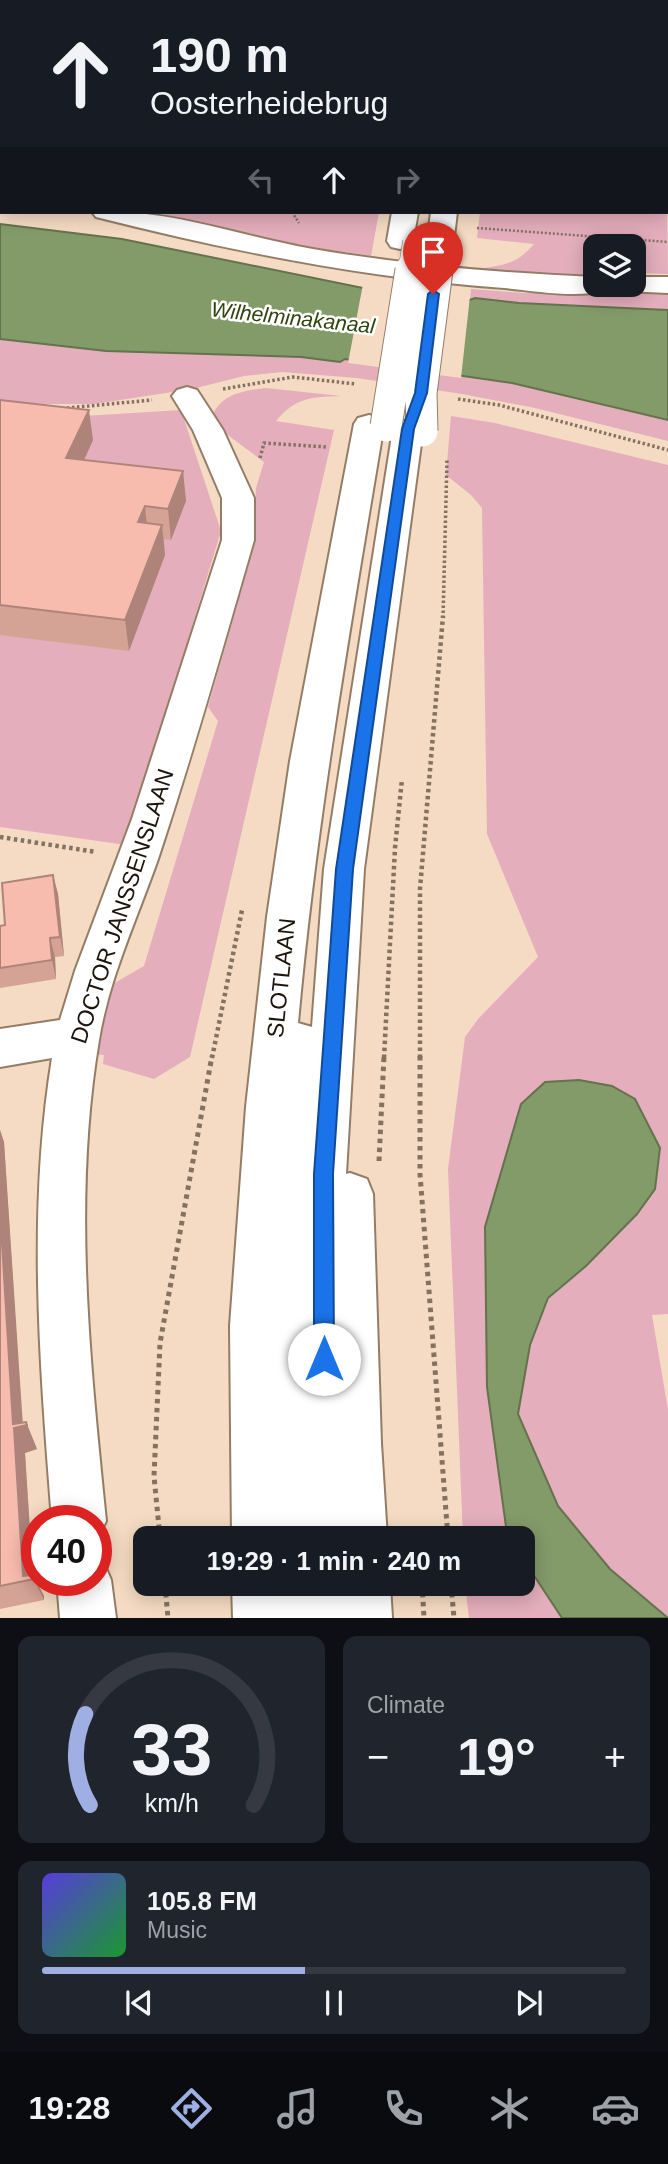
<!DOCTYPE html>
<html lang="en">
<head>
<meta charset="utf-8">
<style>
	body { margin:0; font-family:Arial,sans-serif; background:#20242c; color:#f1f3f6; height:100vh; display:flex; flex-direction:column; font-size:26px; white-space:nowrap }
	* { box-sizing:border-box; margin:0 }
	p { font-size:23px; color:#9ea1a6 }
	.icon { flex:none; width:38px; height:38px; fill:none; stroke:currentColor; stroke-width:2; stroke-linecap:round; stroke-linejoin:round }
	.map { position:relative; height:1618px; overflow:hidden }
	.drawer { display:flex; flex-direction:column; gap:18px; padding:18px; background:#0d0f14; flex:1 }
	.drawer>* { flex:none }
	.hud { position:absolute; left:0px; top:0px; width:668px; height:214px; box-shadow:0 4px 18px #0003; background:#171b24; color:#f1f3f6; overflow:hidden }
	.controls { position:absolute; left:583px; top:234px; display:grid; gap:14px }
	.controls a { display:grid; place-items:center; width:63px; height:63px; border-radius:14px; background:#171b24; box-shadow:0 4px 18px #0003; font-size:35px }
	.speed { position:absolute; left:21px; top:1505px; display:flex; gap:14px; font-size:35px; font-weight:700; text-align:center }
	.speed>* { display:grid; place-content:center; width:91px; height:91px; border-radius:50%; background:#171b24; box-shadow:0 4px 18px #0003; line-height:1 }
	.speed .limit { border:10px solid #d22; background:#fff; color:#111 }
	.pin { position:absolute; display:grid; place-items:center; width:60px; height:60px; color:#fff; margin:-72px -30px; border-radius:50% 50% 50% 0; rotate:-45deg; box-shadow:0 0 7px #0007 }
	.pin .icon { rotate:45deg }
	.me { position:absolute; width:77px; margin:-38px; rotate:0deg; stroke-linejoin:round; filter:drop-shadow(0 0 5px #0008) }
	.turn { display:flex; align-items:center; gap:24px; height:147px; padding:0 35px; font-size:32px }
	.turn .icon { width:91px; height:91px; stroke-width:2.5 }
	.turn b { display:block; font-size:49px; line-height:60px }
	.lanes { display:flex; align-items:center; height:66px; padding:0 35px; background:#0003; justify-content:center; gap:35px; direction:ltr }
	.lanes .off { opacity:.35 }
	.big { font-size:52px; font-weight:800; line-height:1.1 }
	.drawer .widget { flex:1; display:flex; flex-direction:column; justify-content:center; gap:10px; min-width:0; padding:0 24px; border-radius:14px; background:#20242c }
	.drawer .dial { align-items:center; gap:0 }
	.dial svg { height:182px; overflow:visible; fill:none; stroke:#363941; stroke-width:7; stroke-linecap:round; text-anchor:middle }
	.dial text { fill:#f1f3f6; stroke:none }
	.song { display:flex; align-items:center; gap:21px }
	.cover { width:84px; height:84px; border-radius:10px; background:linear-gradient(135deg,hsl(250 70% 55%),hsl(130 70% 35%)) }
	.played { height:7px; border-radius:4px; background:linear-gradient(90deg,#9fafe4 45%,#363941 45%) }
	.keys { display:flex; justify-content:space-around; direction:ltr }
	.heat { display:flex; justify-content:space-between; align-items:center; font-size:38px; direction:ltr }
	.drawer .tiles { flex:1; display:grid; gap:18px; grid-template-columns:1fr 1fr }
	.widget:last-child { grid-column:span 2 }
	.trip { position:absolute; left:133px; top:1526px; width:402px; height:70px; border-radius:14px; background:#171b24; box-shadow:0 4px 18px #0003; font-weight:800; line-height:70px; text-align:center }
	.tab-bar { display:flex; height:112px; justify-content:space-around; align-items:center; background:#090b0e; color:#9ea1a6 }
	.tab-bar .icon { width:49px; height:49px }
	.tab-bar .current { color:#9fafe4 }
	.tab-bar b { font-size:32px; color:#f1f3f6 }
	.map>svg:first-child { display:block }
</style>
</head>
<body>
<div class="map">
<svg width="668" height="1618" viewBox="0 0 668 1618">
	<rect width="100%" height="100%" fill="#f5dbc3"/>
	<path fill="#e4aebc" d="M667,200L668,274L634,273V247H595V275L512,273L479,269C504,265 517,264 534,244L477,238L480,212H667Z
		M154,212H379L371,256L279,242Z
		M471,289L523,293H659L668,294V310L519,303L475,298L470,300Z
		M0,339L106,351L301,357L340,361L344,359L512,383L668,420V441L535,408L462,394L357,378L282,372L244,376L192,389L94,404H41L0,400Z
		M266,388L341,396C312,397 296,397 276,421L334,430L190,1057L154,1079L103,1064L104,1055L88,1054L104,989L144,966L218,721L208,707L254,546L256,488L264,462L217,427L211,420C219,394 242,391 266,388Z
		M0,409L68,417L181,410L221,531L126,845L0,827Z
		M451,416L495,423L668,465V1314L652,1315L668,1410V1618L610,1569L558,1506L518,1414L530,1345L548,1298L586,1265L659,1147L635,1099L521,1104L485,1227L487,1387L507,1534L510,1538H463L448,1169L465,1037L479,1018L538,957L487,834L482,508L471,495L446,475Z
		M523,1559L562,1618H469L465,1584H523Z"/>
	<path fill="#839a69" stroke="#64724d" stroke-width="2" d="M0,224L122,239L363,288L467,301L475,298L519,303L668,310V420L512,383L345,359L340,362L301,357L106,351L0,339Z
		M579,1080L612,1086L635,1099L660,1148L655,1189L637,1214L586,1266L548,1298L530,1345L518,1414L558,1506L610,1569L668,1618H562L523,1559V1538H510L507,1534L487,1387L485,1227L521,1104L545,1082Z"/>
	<path fill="#f5dbc3" d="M363,284L470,296L461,378L348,363Z"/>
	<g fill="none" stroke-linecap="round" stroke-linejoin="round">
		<g stroke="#947d67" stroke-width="4">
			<path id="minor" d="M429,0H451V2H429Z
				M462,0H484V2H462Z
				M0,188L2,189V205L0,204Z
				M92,212C167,208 239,236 313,249C406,265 500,273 595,277V285H608L605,291C574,298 535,291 504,288C366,278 230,251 96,217Z
				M392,212H418L413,241L409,247L400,249L391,247L387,241Z
				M431,212H457L453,245L449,251L440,253L431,251L427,245Z
				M634,277H668V293L624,291L621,285H634Z
				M187,387L197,390L223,430L254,498V540C223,647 193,754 158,859C137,919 109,978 99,1040C72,1200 90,1361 106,1521L96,1541V1521H52C40,1366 27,1212 52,1058L0,1067V1029L60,1020L75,971L132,819L222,540V498L193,430L172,396L177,390Z
				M369,415L380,418L384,424C351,623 316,822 298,1023L312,1027L324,869L393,429L397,423L408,420L419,423L423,429L364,869L346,1174L350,1173L367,1179L373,1194L381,1443L387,1538H232L230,1326L246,1107L267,917L290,761L354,424L358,418Z
				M96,1558L103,1561L111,1580L116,1618H60L57,1580H96Z
				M232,1584H390L392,1618H233Z"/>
		</g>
		<path stroke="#837262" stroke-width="2.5" stroke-dasharray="2 2" stroke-linecap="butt" d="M292,212L299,223
			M477,228L668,242"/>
		<path stroke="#837262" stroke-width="3.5" stroke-dasharray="2.5 2.5" stroke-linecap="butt" d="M223,389L293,377L356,384
			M458,399L499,405L668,450
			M67,408L152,400
			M260,458L264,443L327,447
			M443,618L447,460"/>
		<path stroke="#837262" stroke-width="4.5" stroke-dasharray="3.5 3.5" stroke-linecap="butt" d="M0,837L96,852
			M212,1058L242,910
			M384,1058L395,848L402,779
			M420,1058V889L443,616"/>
		<path stroke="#837262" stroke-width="5" stroke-dasharray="4.5 4.5" stroke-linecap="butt" d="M420,1056V1174L448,1538
			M379,1161L384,1056
			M160,1538L154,1476L160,1343L212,1056
			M165,1584L168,1618
			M422,1584L424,1618
			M451,1584L454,1618"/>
		<use href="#minor" fill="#fff" fill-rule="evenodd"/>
		<g stroke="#947d67" stroke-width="25" stroke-linecap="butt">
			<path id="minor-bridge-far1" d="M410,272L415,242
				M437,272L440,245"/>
		</g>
		<g stroke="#947d67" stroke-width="33" stroke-linecap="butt">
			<path id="minor-bridge" d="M386,426L411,270
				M422,431L421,393L437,270"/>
		</g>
		<use href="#minor-bridge-far1" stroke="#fff" stroke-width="24"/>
		<use href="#minor-bridge" stroke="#fff" stroke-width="31"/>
	</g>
	<path fill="#d5a296" d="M0,0L2,2V135H0Z
		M667,12H668V85H667Z
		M667,145H668V200H667Z
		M0,400L93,440L84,460L183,471L186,501L171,540L164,539L165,555L129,651L0,635Z
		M53,875L58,894L64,956L55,957L56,979L0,988V926L5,925Z
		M0,1130L4,1142L22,1423L26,1422L37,1449L25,1453L33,1575L44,1596V1600L0,1609Z"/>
	<path fill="#ae847a" d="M89,410L93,440L71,489L66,458Z
		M183,471L186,501L171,540L168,509Z
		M145,506L148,537L138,522Z
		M162,525L165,555L129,651L125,620Z
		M53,875L58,894L64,956L60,937Z
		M50,938L55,957L56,979L52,960Z
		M0,1130L4,1142L23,1426L26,1422L37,1449L25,1453L33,1580L23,1576L0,1210Z
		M33,1575L44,1596V1600L34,1579Z"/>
	<path fill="#f8bcae" stroke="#ae847a" stroke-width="2" d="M0,0H132L131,2H2V78H0Z
		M667,12H668V61H667Z
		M0,82H2V111H0Z
		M667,145H668V171H667Z
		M0,400L89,410L66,458L183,471L168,509L145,506L138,522L162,525L125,620L0,605Z
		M53,875L60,937L50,938L52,960L0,968V926L5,925L2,883Z
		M0,1210L13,1424L26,1422L27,1425L14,1428L23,1576L33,1575L34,1579L0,1586Z"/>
	<path fill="#1a73e8" stroke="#114b97" stroke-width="2" d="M433,290L439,294L427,393L414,429L353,869L333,1174L334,1359L331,1366L324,1369L317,1366L314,1359V1174L336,869L402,429L415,393L428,294Z"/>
	<g text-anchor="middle" stroke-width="5" stroke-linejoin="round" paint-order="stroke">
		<g font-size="21" font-style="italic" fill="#2e430d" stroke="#fff">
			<text transform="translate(293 318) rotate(6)" y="7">Wilhelminakanaal</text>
		</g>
		<g font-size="23" fill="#1d140c" stroke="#fff">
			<text transform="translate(122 906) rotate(-72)" y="8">DOCTOR JANSSENSLAAN</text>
			<text transform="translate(281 978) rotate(-84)" y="8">SLOTLAAN</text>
		</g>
	</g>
</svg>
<div class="controls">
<a><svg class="icon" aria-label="layers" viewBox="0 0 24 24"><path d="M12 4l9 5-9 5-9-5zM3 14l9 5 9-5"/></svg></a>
</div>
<div class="speed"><div class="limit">40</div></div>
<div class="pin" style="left:433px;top:294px;background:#d93025"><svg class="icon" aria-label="arrive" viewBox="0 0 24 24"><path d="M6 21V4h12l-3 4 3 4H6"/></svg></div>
<svg class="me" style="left:324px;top:1359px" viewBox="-20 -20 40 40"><circle r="19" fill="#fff"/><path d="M0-13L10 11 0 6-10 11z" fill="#1a73e8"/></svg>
<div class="trip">19:29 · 1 min · 240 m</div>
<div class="hud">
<div class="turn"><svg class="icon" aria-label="ahead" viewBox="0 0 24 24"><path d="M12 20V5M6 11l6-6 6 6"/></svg><div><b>190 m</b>Oosterheidebrug</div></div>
<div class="lanes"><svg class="icon off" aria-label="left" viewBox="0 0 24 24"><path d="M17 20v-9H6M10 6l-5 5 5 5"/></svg><svg class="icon" aria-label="ahead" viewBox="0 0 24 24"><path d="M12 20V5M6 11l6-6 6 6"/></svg><svg class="icon off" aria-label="right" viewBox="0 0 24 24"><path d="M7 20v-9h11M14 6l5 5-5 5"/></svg></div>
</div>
</div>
<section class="drawer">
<div class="tiles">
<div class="widget dial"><svg viewBox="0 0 100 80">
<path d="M14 69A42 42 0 1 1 86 69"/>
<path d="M14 69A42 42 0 0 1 12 29" stroke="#9fafe4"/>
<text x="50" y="56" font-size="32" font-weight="700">33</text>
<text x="50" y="72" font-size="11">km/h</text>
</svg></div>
<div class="widget"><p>Climate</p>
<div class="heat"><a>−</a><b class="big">19°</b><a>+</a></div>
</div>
<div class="widget">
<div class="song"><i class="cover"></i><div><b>105.8 FM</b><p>Music</p></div></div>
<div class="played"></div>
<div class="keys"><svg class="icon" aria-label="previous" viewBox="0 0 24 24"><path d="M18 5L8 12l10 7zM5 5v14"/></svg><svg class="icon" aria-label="pause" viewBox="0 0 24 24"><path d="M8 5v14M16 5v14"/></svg><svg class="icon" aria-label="next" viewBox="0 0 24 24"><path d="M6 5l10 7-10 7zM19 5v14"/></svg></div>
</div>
</div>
</section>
<nav class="tab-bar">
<b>19:28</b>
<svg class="icon current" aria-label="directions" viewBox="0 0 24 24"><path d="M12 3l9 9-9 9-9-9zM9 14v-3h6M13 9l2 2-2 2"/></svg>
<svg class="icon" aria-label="music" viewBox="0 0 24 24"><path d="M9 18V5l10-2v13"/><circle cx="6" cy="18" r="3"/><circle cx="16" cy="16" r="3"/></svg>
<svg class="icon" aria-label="phone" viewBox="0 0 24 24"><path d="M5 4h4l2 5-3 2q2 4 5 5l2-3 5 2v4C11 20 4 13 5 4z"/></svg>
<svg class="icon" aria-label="climate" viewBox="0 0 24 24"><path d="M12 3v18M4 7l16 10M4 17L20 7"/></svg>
<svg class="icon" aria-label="car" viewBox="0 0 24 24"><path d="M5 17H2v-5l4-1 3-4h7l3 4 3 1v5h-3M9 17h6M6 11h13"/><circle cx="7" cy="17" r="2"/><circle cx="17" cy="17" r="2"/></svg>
</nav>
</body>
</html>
